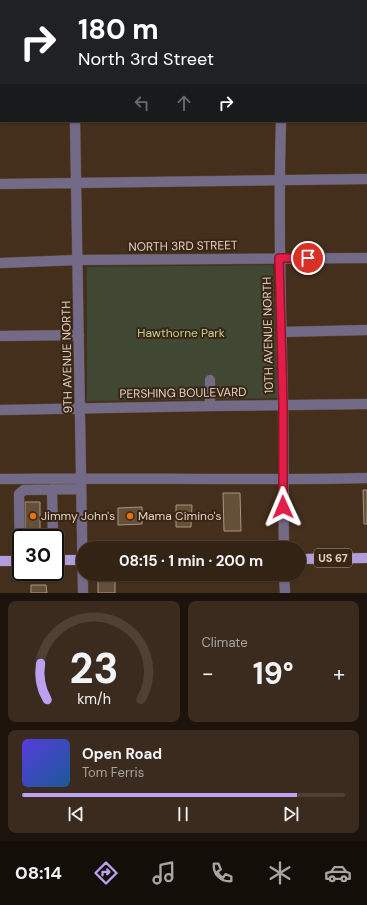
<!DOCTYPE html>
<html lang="en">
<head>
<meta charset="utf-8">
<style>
	body { margin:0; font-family:"DM Sans",sans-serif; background:#3b2b1e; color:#f1f3f6; height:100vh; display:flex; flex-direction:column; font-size:15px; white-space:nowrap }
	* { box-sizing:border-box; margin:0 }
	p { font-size:13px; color:#a9a4a0 }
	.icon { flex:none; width:22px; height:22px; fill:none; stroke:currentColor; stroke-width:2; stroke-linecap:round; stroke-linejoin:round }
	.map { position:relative; height:593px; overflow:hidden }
	.side { display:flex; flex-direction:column; gap:8px; padding:8px; background:#1c130c; flex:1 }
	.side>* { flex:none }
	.guide { position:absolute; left:0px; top:0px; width:367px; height:122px; box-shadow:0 1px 3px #0004,0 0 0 1px #4e4034; background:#202124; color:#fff; overflow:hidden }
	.speed { position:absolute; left:12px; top:529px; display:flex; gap:8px; font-size:20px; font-weight:700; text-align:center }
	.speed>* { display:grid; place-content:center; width:52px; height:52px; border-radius:50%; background:#332315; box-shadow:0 1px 3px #0004,0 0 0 1px #4e4034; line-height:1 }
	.speed .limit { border:2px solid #111; border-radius:6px; background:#fff; color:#111 }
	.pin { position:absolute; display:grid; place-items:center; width:34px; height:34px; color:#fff; margin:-17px; border:2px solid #fff; border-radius:50%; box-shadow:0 1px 4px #0007 }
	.me { position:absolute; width:44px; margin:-22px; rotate:359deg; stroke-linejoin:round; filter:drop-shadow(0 0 3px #0008) }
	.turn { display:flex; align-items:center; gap:14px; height:84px; padding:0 12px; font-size:18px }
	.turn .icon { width:52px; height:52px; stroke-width:2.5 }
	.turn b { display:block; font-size:28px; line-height:34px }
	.lanes { display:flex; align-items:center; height:38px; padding:0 12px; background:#0003; justify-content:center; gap:20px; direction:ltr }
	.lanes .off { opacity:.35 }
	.big { font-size:30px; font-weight:700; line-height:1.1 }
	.side .widget { flex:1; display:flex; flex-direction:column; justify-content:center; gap:6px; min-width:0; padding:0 14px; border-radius:8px; background:#3b2b1e }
	.side .dial { align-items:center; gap:0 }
	.dial svg { height:104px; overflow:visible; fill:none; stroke:#4e4034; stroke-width:7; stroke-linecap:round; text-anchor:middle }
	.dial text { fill:#f1f3f6; stroke:none }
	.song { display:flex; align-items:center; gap:12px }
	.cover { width:48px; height:48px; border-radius:6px; background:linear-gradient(135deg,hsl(250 70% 55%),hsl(210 70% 35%)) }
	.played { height:4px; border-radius:2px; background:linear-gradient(90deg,#bca0f2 85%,#4e4034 85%) }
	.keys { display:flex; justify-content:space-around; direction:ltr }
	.heat { display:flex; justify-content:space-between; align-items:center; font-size:22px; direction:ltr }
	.side .tiles { flex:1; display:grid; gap:8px; grid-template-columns:1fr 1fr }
	.widget:last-child { grid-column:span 2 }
	.trip { position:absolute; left:76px; top:541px; width:230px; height:40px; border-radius:20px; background:#332315; box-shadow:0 1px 3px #0004,0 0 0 1px #4e4034; font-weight:700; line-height:40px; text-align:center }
	.menu { display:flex; height:64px; justify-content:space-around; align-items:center; background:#140e08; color:#a9a4a0 }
	.menu .icon { width:28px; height:28px }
	.menu .selected { color:#bca0f2 }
	.menu b { font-size:18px; color:#f1f3f6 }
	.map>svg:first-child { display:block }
</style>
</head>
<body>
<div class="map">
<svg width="367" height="593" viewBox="0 0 367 593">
	<rect width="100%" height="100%" fill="#442f1c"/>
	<path fill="#404732" d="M273,265L278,398L87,401V267Z"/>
	<path fill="#644f39" stroke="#ab957c" d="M363,490H367V524H364Z
		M223,493H240L241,531H224Z
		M25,502H40V529H25Z
		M176,505H192L191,527H176Z
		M142,507V524L118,525V508Z
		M115,575V593H98V576Z
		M31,585H46L47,593H31Z"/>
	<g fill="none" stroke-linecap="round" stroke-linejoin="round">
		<g stroke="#604c3b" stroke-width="11">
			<path id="minor" d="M51,0L59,1
				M366,37H367
				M0,108H1
				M75,121L83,593
				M281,121C278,215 281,309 283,403C284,451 283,500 284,548
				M0,184L367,179
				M0,263L78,260L367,258
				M281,332L367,330
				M0,336L79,335
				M210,380V406
				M0,410L210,406L367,404
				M0,479C122,477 245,481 367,478
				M52,489L53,538
				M20,561L19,494L24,490L81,489
				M284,574L285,593"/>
		</g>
		<g stroke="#604c3b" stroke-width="11">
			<path id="major" d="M299,559L367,558
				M55,560H83
				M0,561H21"/>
		</g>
		<use href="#minor" stroke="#736a88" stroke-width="10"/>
		<use href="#major" stroke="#b29ddc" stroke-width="10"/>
	</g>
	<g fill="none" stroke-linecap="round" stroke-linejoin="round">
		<g stroke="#92132f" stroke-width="10">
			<path id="route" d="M283,507V405L279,258H308"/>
		</g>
		<use href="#route" stroke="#e11d48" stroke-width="7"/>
	</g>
	<g fill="#e8710a" stroke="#392512" stroke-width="1.5">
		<circle cx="33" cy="516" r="4"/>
		<circle cx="130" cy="516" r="4"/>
	</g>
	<g text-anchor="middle" stroke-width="4" stroke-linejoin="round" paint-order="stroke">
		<rect fill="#392512" stroke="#ad9e90" stroke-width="1" x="314" y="549" width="38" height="18" rx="3"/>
		<g font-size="11" font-weight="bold" fill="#dfd2c6">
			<text x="333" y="562">US 67</text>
		</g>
		<g font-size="12" fill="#dfd2c6" stroke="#392512">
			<text transform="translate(183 246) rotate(-1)" y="4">NORTH 3RD STREET</text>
			<text transform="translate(268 335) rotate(-91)" y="4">10TH AVENUE NORTH</text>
			<text transform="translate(67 357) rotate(-91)" y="4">9TH AVENUE NORTH</text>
			<text transform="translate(183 393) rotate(-1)" y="4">PERSHING BOULEVARD</text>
		</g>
		<g font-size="12" fill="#bfd299" stroke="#392512">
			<text x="181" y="337">Hawthorne Park</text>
		</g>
		<g font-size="12" fill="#dfd2c6" stroke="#392512" text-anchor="start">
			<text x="41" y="520">Jimmy John's</text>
			<text x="138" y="520">Mama Cimino's</text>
		</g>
	</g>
</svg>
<div class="speed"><div class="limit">30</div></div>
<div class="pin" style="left:308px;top:258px;background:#d93025"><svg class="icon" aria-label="arrive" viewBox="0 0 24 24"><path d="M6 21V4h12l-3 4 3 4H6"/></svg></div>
<svg class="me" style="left:283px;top:507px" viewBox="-20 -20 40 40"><path d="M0-17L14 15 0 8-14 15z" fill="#e11d48" stroke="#fff" stroke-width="4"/></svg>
<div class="trip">08:15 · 1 min · 200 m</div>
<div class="guide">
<div class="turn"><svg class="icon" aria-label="right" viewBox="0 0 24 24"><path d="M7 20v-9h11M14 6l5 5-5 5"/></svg><div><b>180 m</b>North 3rd Street</div></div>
<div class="lanes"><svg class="icon off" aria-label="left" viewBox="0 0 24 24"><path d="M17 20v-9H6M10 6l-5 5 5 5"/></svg><svg class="icon off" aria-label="ahead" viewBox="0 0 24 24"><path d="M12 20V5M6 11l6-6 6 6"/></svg><svg class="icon" aria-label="right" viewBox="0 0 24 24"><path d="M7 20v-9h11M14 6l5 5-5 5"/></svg></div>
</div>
</div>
<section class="side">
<div class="tiles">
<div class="widget dial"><svg viewBox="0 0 100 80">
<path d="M14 69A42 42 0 1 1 86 69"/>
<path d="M14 69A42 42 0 0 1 9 41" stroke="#bca0f2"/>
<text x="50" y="56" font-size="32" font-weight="700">23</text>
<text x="50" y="72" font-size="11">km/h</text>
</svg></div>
<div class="widget"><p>Climate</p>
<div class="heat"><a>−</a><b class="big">19°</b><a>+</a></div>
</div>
<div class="widget">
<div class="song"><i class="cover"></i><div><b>Open Road</b><p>Tom Ferris</p></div></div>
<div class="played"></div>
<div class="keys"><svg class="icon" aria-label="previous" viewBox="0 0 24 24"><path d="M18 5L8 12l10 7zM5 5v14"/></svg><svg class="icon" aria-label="pause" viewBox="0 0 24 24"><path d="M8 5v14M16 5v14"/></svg><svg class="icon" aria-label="next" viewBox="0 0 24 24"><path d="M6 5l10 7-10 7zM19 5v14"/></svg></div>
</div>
</div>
</section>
<nav class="menu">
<b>08:14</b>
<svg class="icon selected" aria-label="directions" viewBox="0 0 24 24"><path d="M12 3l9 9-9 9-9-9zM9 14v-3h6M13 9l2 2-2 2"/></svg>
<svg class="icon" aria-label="music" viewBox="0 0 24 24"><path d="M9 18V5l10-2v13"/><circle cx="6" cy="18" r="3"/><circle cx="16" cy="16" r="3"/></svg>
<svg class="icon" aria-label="phone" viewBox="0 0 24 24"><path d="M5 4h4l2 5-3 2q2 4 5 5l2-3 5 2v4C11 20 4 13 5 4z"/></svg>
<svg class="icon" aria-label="climate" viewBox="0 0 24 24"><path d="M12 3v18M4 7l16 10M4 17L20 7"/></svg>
<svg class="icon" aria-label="car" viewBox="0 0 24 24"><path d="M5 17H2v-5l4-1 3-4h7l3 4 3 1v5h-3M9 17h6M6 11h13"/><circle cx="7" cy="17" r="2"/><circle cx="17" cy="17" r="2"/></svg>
</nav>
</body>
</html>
